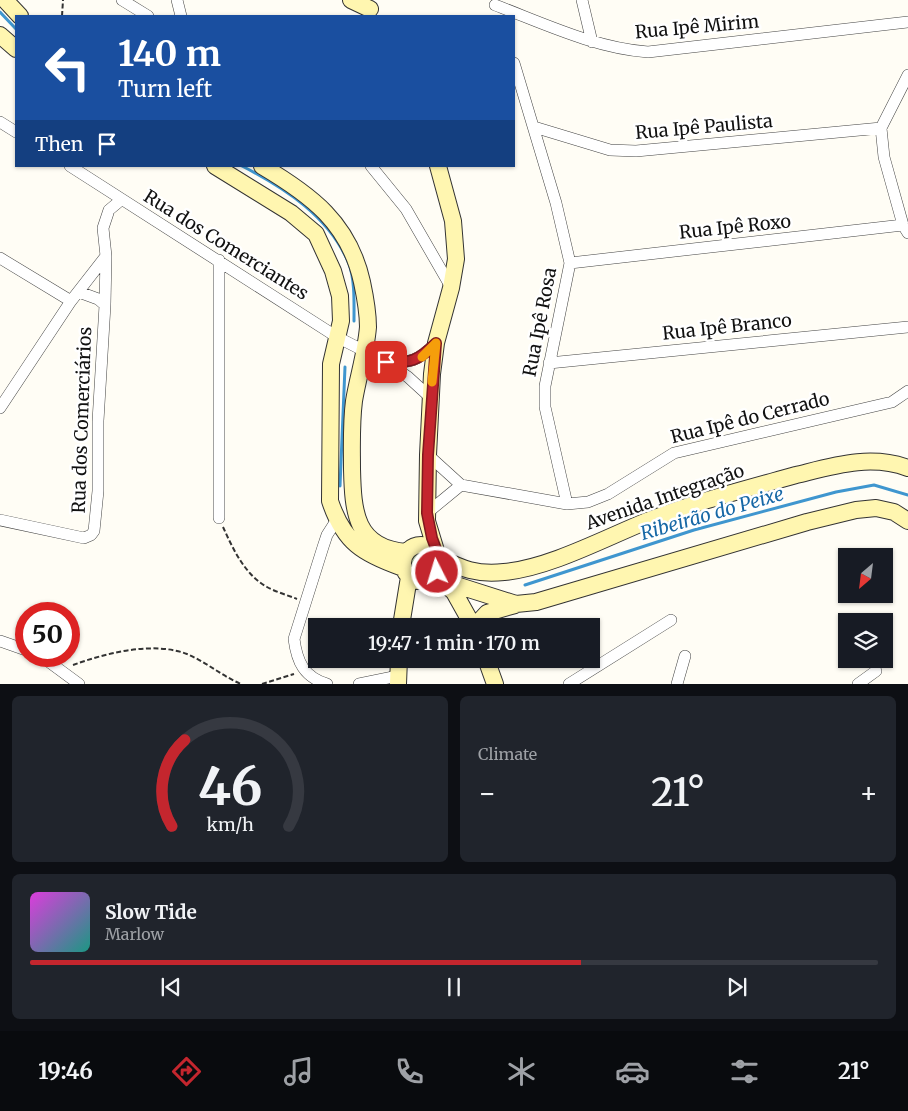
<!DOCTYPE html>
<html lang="en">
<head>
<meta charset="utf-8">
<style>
	body { margin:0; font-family:Merriweather,serif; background:#20242c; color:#f1f3f6; height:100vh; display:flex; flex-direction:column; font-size:19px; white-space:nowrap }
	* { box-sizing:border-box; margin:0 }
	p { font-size:16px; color:#9ea1a6 }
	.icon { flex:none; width:28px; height:28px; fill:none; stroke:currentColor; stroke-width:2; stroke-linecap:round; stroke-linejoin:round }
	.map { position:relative; height:684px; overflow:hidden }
	.details { display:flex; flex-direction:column; gap:12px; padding:12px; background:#0d0f14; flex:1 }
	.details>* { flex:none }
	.banner { position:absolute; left:15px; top:15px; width:500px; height:152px; border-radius:0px; box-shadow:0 1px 4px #0004; background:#1a4fa0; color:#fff; overflow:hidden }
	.needle { width:32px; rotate:208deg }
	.tools { position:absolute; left:838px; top:548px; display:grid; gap:10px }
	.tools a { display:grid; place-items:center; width:55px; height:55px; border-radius:0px; background:#171b24; box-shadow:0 1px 4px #0004; font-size:25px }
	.speed { position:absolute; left:15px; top:602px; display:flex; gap:10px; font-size:25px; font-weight:700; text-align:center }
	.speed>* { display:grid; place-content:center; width:65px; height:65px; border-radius:50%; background:#171b24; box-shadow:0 1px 4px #0004; line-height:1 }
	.speed .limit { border:8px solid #d22; background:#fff; color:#111 }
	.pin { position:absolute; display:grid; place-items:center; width:42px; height:42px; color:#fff; margin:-21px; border-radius:10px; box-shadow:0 2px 8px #0006 }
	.me { position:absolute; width:55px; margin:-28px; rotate:355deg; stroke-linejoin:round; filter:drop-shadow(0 0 4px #0008) }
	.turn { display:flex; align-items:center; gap:18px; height:105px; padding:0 20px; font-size:22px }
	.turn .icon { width:65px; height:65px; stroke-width:2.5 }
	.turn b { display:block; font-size:35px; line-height:42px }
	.then { display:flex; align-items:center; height:48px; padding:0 20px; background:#0003; gap:10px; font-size:19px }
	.big { font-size:38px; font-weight:600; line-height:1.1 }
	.details .widget { flex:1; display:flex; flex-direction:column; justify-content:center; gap:8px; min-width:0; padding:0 18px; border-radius:8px; background:#20242c }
	.details .dial { align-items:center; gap:0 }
	.dial svg { height:130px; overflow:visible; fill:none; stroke:#363941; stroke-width:7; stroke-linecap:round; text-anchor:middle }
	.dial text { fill:#f1f3f6; stroke:none }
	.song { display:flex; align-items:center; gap:15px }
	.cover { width:60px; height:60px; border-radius:8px; background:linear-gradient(135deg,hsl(300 70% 55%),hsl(170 70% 35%)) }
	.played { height:5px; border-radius:2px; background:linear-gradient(90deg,#c4262e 65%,#363941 65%) }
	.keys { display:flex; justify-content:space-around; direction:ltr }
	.heat { display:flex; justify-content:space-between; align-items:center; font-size:28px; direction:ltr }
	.details .tiles { flex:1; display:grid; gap:12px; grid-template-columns:1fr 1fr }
	.widget:last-child { grid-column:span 2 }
	.trip { position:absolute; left:308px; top:618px; width:292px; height:50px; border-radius:0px; background:#171b24; box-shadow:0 1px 4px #0004; font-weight:600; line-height:50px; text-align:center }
	.tab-bar { display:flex; height:80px; justify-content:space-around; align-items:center; background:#090b0e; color:#9ea1a6 }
	.tab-bar .icon { width:35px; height:35px }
	.tab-bar .active { color:#c4262e }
	.tab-bar b { font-size:22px; color:#f1f3f6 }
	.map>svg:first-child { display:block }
</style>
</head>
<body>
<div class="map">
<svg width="908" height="684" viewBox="0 0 908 684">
	<rect width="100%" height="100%" fill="#fffdf5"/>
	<path fill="#d5ebbd" d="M407 564a14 14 0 1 1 28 0a14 14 0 1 1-28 0Z"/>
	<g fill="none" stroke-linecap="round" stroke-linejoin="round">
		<path stroke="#3f96cf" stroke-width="3" d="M0,12L16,29
			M242,166C285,188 330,217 349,264C355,280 354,304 354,321
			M340,486L345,367
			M525,585L694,530L836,492L874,485L908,495"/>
		<g stroke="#444" stroke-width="12">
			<path id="street" d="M122,0L148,16
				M177,0L181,16
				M582,0L592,42
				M495,5C545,24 595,48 648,52L908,22
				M514,63L556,203L570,263L545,386V407L567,504
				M908,75L881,128L884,157L903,225L908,233
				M0,122L16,132
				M534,127L610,150L636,151L881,128
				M70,166L337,337L386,362L408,377L431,398
				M371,166L406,209L451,287
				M0,258L71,301
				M219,260V518
				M570,263L903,225
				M79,292L98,299L105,305
				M386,362C411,363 418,361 436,343
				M549,363L908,327
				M0,408L71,301L106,256
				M428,455L461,485L567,504L588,502L608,494L674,453L892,402L908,391
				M427,513L461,485
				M0,520L84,538L91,535L94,531L98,491V421L105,305L106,256L103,228L109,210L121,200
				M0,641L26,650
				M41,656L79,684
				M327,684C304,677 297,662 294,639L323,547L327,535L336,521
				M359,684L398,676
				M569,684L671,620
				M677,684L685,656
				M858,684L876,671"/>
		</g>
		<g stroke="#333" stroke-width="18">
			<path id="secondary" d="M5,0L20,16
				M351,0L370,9
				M0,35L16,49
				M215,166L291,213L316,234L333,271L340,296L341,321L331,364L330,501C344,543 363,554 403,568
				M262,166C311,195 349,223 362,282C365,296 368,313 368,327C366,352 358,377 354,401C351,424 352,447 352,469C353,511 355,548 406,552
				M403 563a18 18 0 1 1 36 0a18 18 0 1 1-36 0Z
				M437,554L427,521L428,455L432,374L436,343L451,288L456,259L453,221L438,166
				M439,557C462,569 477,575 504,572C549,568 605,538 647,521C695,502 746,489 796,475C833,466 870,454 908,468
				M437,572L456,585L516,604L536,602L807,522L856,510L876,508L894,512L908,521
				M442,581L454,592L473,626
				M401,626L409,577
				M475,626L487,613L515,605
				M486,659L495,684
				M398,684L399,659"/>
		</g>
		<path stroke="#333" stroke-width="2" stroke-dasharray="5 2.5" stroke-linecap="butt" d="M62,16L63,0
			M223,527C233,549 245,575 267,587C276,592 287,595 297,599
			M73,665C106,653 153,641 187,654C206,662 222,676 241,684
			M262,684L294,674"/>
		<use href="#street" stroke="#fff" stroke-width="11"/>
		<use href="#secondary" stroke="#fff6b0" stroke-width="16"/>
	</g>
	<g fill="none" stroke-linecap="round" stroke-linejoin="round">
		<g stroke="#7f191e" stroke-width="12">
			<path id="route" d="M386,362C411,363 418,361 436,343L428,455L427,513L432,538L439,557L437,572"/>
		</g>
		<use href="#route" stroke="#c4262e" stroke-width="9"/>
		<path stroke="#f59e0b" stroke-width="9" d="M422,357L436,343L432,382"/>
	</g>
	<g text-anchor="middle" stroke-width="5" stroke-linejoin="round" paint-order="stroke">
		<g font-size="18" fill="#111" stroke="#fff">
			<text transform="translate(697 27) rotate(-5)" y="6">Rua Ipê Mirim</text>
			<text transform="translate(704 127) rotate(-5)" y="6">Rua Ipê Paulista</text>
			<text transform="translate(735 227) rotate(-6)" y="6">Rua Ipê Roxo</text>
			<text transform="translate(226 245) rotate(32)" y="6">Rua dos Comerciantes</text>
			<text transform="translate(540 322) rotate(-79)" y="6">Rua Ipê Rosa</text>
			<text transform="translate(727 327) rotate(-6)" y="6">Rua Ipê Branco</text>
			<text transform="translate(750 418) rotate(-14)" y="6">Rua Ipê do Cerrado</text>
			<text transform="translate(82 420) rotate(-88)" y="6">Rua dos Comerciários</text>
			<text transform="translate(665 497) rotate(-19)" y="6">Avenida Integração</text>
		</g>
		<g font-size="19" font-style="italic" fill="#1768a6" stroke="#fff">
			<text transform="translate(712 513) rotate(-16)" y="7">Ribeirão do Peixe</text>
		</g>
	</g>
</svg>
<div class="tools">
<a><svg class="needle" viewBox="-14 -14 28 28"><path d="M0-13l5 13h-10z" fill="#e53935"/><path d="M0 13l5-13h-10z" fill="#9ea1a6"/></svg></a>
<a><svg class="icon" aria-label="layers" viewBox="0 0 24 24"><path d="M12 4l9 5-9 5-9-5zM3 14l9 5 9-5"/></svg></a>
</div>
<div class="speed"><div class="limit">50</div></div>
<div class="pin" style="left:386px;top:362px;background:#d93025"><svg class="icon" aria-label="arrive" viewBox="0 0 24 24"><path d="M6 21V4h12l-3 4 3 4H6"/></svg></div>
<svg class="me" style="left:437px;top:572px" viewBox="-20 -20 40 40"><circle r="17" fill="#c4262e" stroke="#fff" stroke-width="3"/><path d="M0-11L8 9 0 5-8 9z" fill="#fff"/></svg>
<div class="trip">19:47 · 1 min · 170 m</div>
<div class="banner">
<div class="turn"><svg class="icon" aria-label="left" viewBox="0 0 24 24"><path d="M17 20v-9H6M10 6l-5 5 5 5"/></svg><div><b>140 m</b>Turn left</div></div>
<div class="then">Then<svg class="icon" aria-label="arrive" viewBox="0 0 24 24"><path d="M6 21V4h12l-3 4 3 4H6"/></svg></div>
</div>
</div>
<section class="details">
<div class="tiles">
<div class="widget dial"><svg viewBox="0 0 100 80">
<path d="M14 69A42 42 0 1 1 86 69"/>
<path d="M14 69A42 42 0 0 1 22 16" stroke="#c4262e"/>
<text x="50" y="56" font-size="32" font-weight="700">46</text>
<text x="50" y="72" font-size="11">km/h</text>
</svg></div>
<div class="widget"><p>Climate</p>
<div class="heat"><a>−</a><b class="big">21°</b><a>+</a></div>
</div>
<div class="widget">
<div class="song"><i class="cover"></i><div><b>Slow Tide</b><p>Marlow</p></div></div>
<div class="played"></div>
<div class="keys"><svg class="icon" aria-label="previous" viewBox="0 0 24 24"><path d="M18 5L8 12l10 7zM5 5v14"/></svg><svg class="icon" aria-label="pause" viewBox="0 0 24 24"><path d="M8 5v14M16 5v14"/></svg><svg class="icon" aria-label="next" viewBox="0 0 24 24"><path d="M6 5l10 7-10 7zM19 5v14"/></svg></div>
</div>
</div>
</section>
<nav class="tab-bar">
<b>19:46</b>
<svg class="icon active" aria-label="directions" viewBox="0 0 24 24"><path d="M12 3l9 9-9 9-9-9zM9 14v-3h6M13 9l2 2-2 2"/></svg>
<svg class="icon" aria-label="music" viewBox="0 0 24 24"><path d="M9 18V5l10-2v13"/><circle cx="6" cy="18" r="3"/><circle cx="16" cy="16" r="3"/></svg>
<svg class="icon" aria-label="phone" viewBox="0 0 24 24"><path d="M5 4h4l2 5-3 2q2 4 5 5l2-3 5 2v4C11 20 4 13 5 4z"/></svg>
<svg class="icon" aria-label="climate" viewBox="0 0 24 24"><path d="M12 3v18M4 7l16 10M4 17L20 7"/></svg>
<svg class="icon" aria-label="car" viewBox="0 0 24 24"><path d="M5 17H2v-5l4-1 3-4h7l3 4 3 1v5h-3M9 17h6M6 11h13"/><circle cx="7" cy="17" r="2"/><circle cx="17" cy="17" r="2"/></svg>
<svg class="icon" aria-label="filters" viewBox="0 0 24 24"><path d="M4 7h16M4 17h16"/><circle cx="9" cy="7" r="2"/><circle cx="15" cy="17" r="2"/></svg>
<b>21°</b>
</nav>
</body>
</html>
